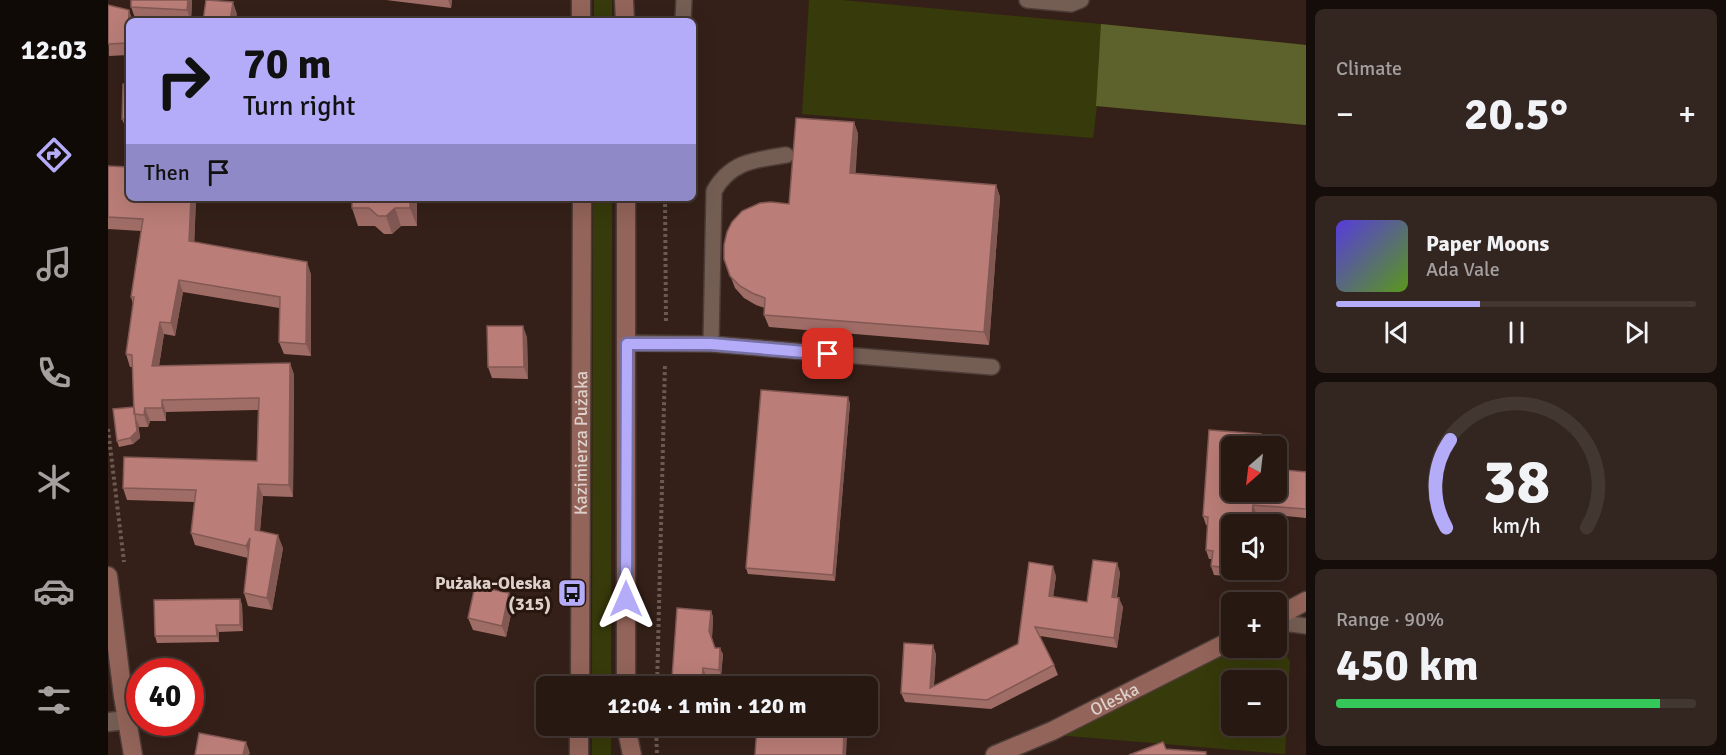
<!DOCTYPE html>
<html lang="en">
<head>
<meta charset="utf-8">
<style>
	body { margin:0; font-family:Signika,sans-serif; background:#332520; color:#f1f3f6; height:100vh; display:flex; flex-direction:column; font-size:22px; white-space:nowrap }
	* { box-sizing:border-box; margin:0 }
	p { font-size:20px; color:#a4a09f }
	.icon { flex:none; width:33px; height:33px; fill:none; stroke:currentColor; stroke-width:2; stroke-linecap:round; stroke-linejoin:round }
	.map { position:relative; flex:1; overflow:hidden }
	.sheet { display:flex; flex-direction:column; gap:9px; padding:9px; background:#150d0a; width:420px }
	.sheet>* { flex:none }
	.top-card { position:absolute; left:18px; top:18px; width:570px; height:183px; border-radius:9px; box-shadow:0 6px 24px #0002,0 0 0 2px #433732; background:#b5acf9; color:#111; overflow:hidden }
	.needle { width:39px; rotate:208deg }
	.tools { position:absolute; left:1113px; top:436px; display:grid; gap:12px }
	.tools a { display:grid; place-items:center; width:66px; height:66px; border-radius:9px; background:#271812; box-shadow:0 6px 24px #0002,0 0 0 2px #433732; font-size:30px }
	.speed { position:absolute; left:18px; top:658px; display:flex; gap:12px; font-size:30px; font-weight:700; text-align:center }
	.speed>* { display:grid; place-content:center; width:78px; height:78px; border-radius:50%; background:#271812; box-shadow:0 6px 24px #0002,0 0 0 2px #433732; line-height:1 }
	.speed .limit { border:9px solid #d22; background:#fff; color:#111 }
	.pin { position:absolute; display:grid; place-items:center; width:51px; height:51px; color:#fff; margin:-26px; border-radius:12px; box-shadow:0 3px 9px #0006 }
	.me { position:absolute; width:66px; margin:-33px; rotate:0deg; stroke-linejoin:round; filter:drop-shadow(0 0 4px #0008) }
	.turn { display:flex; align-items:center; gap:21px; height:126px; padding:0 18px; font-size:27px }
	.turn .icon { width:78px; height:78px; stroke-width:2.5 }
	.turn b { display:block; font-size:42px; line-height:51px }
	.then { display:flex; align-items:center; height:57px; padding:0 18px; background:#0003; gap:12px; font-size:22px }
	.big { font-size:45px; font-weight:800; line-height:1.1 }
	.sheet .tile { flex:1; display:flex; flex-direction:column; justify-content:center; gap:9px; min-width:0; padding:0 21px; border-radius:9px; background:#332520 }
	.sheet .dial { align-items:center; gap:0 }
	.dial svg { height:156px; overflow:visible; fill:none; stroke:#433732; stroke-width:7; stroke-linecap:round; text-anchor:middle }
	.dial text { fill:#f1f3f6; stroke:none }
	.song { display:flex; align-items:center; gap:18px }
	.cover { width:72px; height:72px; border-radius:9px; background:linear-gradient(135deg,hsl(250 70% 55%),hsl(90 70% 35%)) }
	.played { height:6px; border-radius:3px; background:linear-gradient(90deg,#b5acf9 40%,#433732 40%) }
	.keys { display:flex; justify-content:space-around; direction:ltr }
	.heat { display:flex; justify-content:space-between; align-items:center; font-size:33px; direction:ltr }
	.charge { height:9px; border-radius:4px; background:linear-gradient(90deg,#34c759 90%,#433732 0) }
	.trip { position:absolute; left:428px; top:676px; width:342px; height:60px; border-radius:9px; background:#271812; box-shadow:0 6px 24px #0002,0 0 0 2px #433732; font-weight:800; line-height:60px; text-align:center }
	main { display:flex; flex:1; min-height:0 }
	.menu { display:flex; flex-direction:column; width:108px; justify-content:space-around; align-items:center; background:#100a07; color:#a4a09f }
	.menu .icon { width:42px; height:42px }
	.menu .on { color:#b5acf9 }
	.menu b { font-size:27px; color:#f1f3f6 }
	.map>svg:first-child { display:block }
</style>
</head>
<body>
<main>
<nav class="menu">
<b>12:03</b>
<svg class="icon on" aria-label="directions" viewBox="0 0 24 24"><path d="M12 3l9 9-9 9-9-9zM9 14v-3h6M13 9l2 2-2 2"/></svg>
<svg class="icon" aria-label="music" viewBox="0 0 24 24"><path d="M9 18V5l10-2v13"/><circle cx="6" cy="18" r="3"/><circle cx="16" cy="16" r="3"/></svg>
<svg class="icon" aria-label="phone" viewBox="0 0 24 24"><path d="M5 4h4l2 5-3 2q2 4 5 5l2-3 5 2v4C11 20 4 13 5 4z"/></svg>
<svg class="icon" aria-label="climate" viewBox="0 0 24 24"><path d="M12 3v18M4 7l16 10M4 17L20 7"/></svg>
<svg class="icon" aria-label="car" viewBox="0 0 24 24"><path d="M5 17H2v-5l4-1 3-4h7l3 4 3 1v5h-3M9 17h6M6 11h13"/><circle cx="7" cy="17" r="2"/><circle cx="17" cy="17" r="2"/></svg>
<svg class="icon" aria-label="filters" viewBox="0 0 24 24"><path d="M4 7h16M4 17h16"/><circle cx="9" cy="7" r="2"/><circle cx="15" cy="17" r="2"/></svg>
</nav>
<div class="map">
<svg width="1198" height="755" viewBox="0 0 1198 755">
	<rect width="100%" height="100%" fill="#342018"/>
	<path fill="#373a0a" fill-rule="evenodd" d="M486,0H504V21H486Z
		M701,0H734L993,24L1198,45V125L989,106L985,138L694,114Z
		M485,198H504L503,687H484Z
		M1162,651L1178,655L1182,661L1177,754L936,734L1089,657ZM1124,681H1168V726H1124Z
		M484,726H503V755H484Z"/>
	<path fill="#5d622c" d="M993,24L1198,45V125L988,106Z"/>
	<g fill="none" stroke-linecap="round" stroke-linejoin="round">
		<g stroke="#4d3c37" stroke-width="18">
			<path id="lane" d="M919,0L963,4L973,0
				M575,21L576,0
				M519,343L603,344L884,367
				M603,344L606,191C623,161 647,160 678,155
				M1168,622L1198,626"/>
		</g>
		<g stroke="#4d3c37" stroke-width="21">
			<path id="street" d="M0,722L19,720"/>
		</g>
		<g stroke="#4d3c37" stroke-width="21">
			<g id="secondary">
				<path d="M473,0V21"/>
				<path d="M516,0L517,21"/>
				<path d="M518,198V687"/>
				<path d="M0,576L15,696L25,755"/>
				<path d="M1168,617L1198,601"/>
				<path id="s1" d="M472,687L474,198"/>
				<path d="M518,726L524,755"/>
				<path d="M471,755V726"/>
				<path id="s2" d="M887,755L944,731L1124,640"/>
			</g>
		</g>
		<path stroke="#6c5a52" stroke-width="4" stroke-dasharray="3 3" stroke-linecap="butt" d="M557,198L558,323
			M0,429L16,562
			M549,687L557,364
			M548,726L549,755"/>
		<use href="#lane" stroke="#745d53" stroke-width="15"/>
		<use href="#street" stroke="#745d53" stroke-width="18"/>
		<use href="#secondary" stroke="#936459" stroke-width="18"/>
	</g>
	<path fill="#a06c66" d="M23,0H84L83,21L27,18L23,7Z
		M278,0H344L343,8Z
		M0,5L21,21V55L1,56Z
		M21,84V131H19L14,119Z
		M746,122L750,134L747,173L888,185L892,197L881,345L661,327L656,315L657,308L648,305L636,298L627,288L616,259L681,204Z
		M0,166L88,198L86,242L203,274V356L176,354L171,342V308L75,292L67,336L56,334L51,366L182,363L186,375L185,497L155,496L152,531L175,548L164,610L140,606L136,593L140,558L87,545L83,533L87,502L19,500L15,488L149,461L150,410L58,412V421H42L40,427H31L30,423L32,438L25,444L11,447L9,441L26,407L25,367H22L18,354L25,304L23,297L33,231L0,229Z
		M244,198H309V226H293L284,234H276L267,226H250L244,208Z
		M419,337L420,379L384,378L380,367Z
		M742,403L727,581L640,574L638,568Z
		M1153,434L1156,442L1124,492L1198,472V518L1148,513L1147,525H1124V570H1143L1142,578L1106,575L1103,566L1104,559H1101L1098,550L1100,525H1098L1095,516Z
		M1009,563L1012,573L1009,598L1015,607L1009,648L932,636L946,665L950,675L883,709L797,702L793,693L825,645L828,655L826,686L910,644L948,576L945,597L979,602Z
		M132,599L134,605L135,631L111,632V642L49,643L47,636Z
		M405,605L398,637L365,630L360,618Z
		M603,611L605,617L604,638L607,648L615,654L613,676L598,675L597,687L567,685L564,678Z"/>
	<path fill="#825853" d="M80,0H84L83,21L79,10Z
		M340,0H344L343,8Z
		M125,2L129,14L128,21H122Z
		M21,10L25,21H21V46L20,43Z
		M746,122L750,134L747,185L742,173Z
		M888,185L892,197L881,345L876,332Z
		M83,198H88L86,254L81,241Z
		M302,198H309V226L302,208Z
		M287,208L293,226L284,234L278,216Z
		M199,262L203,274V356L198,344Z
		M71,280L75,292L67,336L63,323Z
		M52,322L56,334L49,378L44,366Z
		M415,326L419,337L420,379L416,367Z
		M182,363L186,375L185,497L181,485Z
		M740,397L742,403L727,581L725,575Z
		M54,400L58,412V421L54,408Z
		M37,408L42,421L40,427L36,415Z
		M27,417L30,423L32,438L25,444L22,438Z
		M1153,434L1156,442V447H1152Z
		M150,484L155,496L151,542L147,530Z
		M1145,505L1148,513L1147,525H1143Z
		M170,535L175,548L164,610L159,598Z
		M142,538V559L138,546Z
		M1009,563L1012,573L1007,606L1004,597Z
		M945,566L948,576L944,606L941,596Z
		M1140,570H1143L1142,578Z
		M401,593L405,605L398,637L394,626Z
		M1011,598L1015,607L1009,648L1006,638Z
		M132,599L134,605L135,631L132,625Z
		M603,611L605,617L604,638L601,631Z
		M108,625L111,632V642L109,636Z
		M825,645L828,655L825,695L822,688Z
		M612,648L615,654L613,676L611,670Z
		M595,668L598,675L597,687L594,681Z
		M736,732L739,738L738,755H735Z
		M138,742L142,753L141,755H135Z"/>
	<path fill="#ba7d77" stroke="#825853" stroke-width="1.5" d="M23,0H80L79,10L23,7Z
		M98,0L125,2L122,21H95Z
		M0,5L21,10L20,43L0,44Z
		M15,84H21V119H14Z
		M688,118L746,122L742,173L888,185L876,332L656,315L657,298L644,293L632,286L622,276L616,259V245L619,232L624,222L634,211L652,203L663,202L681,204Z
		M0,166L21,167V198H83L81,241L199,262L198,344L171,342L172,297L71,280L63,323L52,322L44,366L182,363L181,485L150,484L147,530L170,535L159,598L136,593L142,538L138,546L83,533L88,490L15,488L16,457L149,461L151,398L54,400V408H37L36,415L26,414L24,355L18,354L26,297H23L35,219L0,217Z
		M244,198H302V208H287L278,216H270L261,208H244Z
		M379,326H415L416,367H380Z
		M653,390L740,397L725,575L638,568Z
		M26,407L29,431L22,438L9,441L5,409Z
		M1101,430L1153,434L1152,447H1124V492H1168V469L1198,472V509L1145,505L1143,525H1124V568L1103,566L1105,551L1098,550L1100,517L1095,516Z
		M985,560L1009,563L1004,597L1011,598L1006,638L927,627L946,665L879,700L793,693L796,643L825,645L822,688L910,644L921,562L945,566L941,596L979,602Z
		M367,586L401,593L394,626L360,618Z
		M132,599V625H108L109,636H47L46,600Z
		M569,608L603,611L601,631L607,648H612L611,670L595,668L594,681L564,678Z
		M649,726H720V730L736,732L735,755H647Z
		M91,733L138,742L135,755H87Z
		M1055,742L1058,749L1098,752V755H1021Z"/>
	<g fill="none" stroke-linecap="round" stroke-linejoin="round">
		<g stroke="#7670a2" stroke-width="15">
			<path id="route" d="M518,599L519,344H603L720,354"/>
		</g>
		<use href="#route" stroke="#b5acf9" stroke-width="10"/>
	</g>
	<defs>
		<g id="bus-square" transform="scale(1.5)"><rect x="-9" y="-9" width="18" height="18" rx="4" fill="#b5acf9" stroke="#29170f"/><path d="M-5-6H5V4H4V6H2V4H-2V6H-4V4H-5ZM-3.5-4V0h7V-4ZM-3.5 1.2v1.5H-2V1.2ZM2 1.2v1.5H3.5V1.2Z" fill="#111"/></g>
	</defs>
	<g fill-rule="evenodd">
		<use href="#bus-square" x="464" y="593"/>
	</g>
	<g text-anchor="middle" stroke-width="6" stroke-linejoin="round" paint-order="stroke">
		<g font-size="18" fill="#ddcfca" stroke="#29170f">
			<text dy="6" stroke="none"><textPath href="#s1" startOffset="244">Kazimierza Pużaka</textPath></text>
			<text dy="6" stroke="none"><textPath href="#s2" startOffset="132">Oleska</textPath></text>
		</g>
		<g font-size="18" font-weight="bold" fill="#ddcfca" stroke="#29170f" text-anchor="end">
			<text x="443" y="589">Pużaka-Oleska<tspan x="443" dy="21">(315)</tspan></text>
		</g>
	</g>
</svg>
<div class="tools">
<a><svg class="needle" viewBox="-14 -14 28 28"><path d="M0-13l5 13h-10z" fill="#e53935"/><path d="M0 13l5-13h-10z" fill="#a4a09f"/></svg></a>
<a><svg class="icon" aria-label="sound" viewBox="0 0 24 24"><path d="M4 9h4l5-4v14l-5-4H4zM17 9q2 3 0 6"/></svg></a>
<a>+</a>
<a>−</a>
</div>
<div class="speed"><div class="limit">40</div></div>
<div class="pin" style="left:720px;top:354px;background:#d93025"><svg class="icon" aria-label="arrive" viewBox="0 0 24 24"><path d="M6 21V4h12l-3 4 3 4H6"/></svg></div>
<svg class="me" style="left:518px;top:599px" viewBox="-20 -20 40 40"><path d="M0-17L14 15 0 8-14 15z" fill="#b5acf9" stroke="#fff" stroke-width="4"/></svg>
<div class="trip">12:04 · 1 min · 120 m</div>
<div class="top-card">
<div class="turn"><svg class="icon" aria-label="right" viewBox="0 0 24 24"><path d="M7 20v-9h11M14 6l5 5-5 5"/></svg><div><b>70 m</b>Turn right</div></div>
<div class="then">Then<svg class="icon" aria-label="arrive" viewBox="0 0 24 24"><path d="M6 21V4h12l-3 4 3 4H6"/></svg></div>
</div>
</div>
<section class="sheet">
<div class="tile"><p>Climate</p>
<div class="heat"><a>−</a><b class="big">20.5°</b><a>+</a></div>
</div>
<div class="tile">
<div class="song"><i class="cover"></i><div><b>Paper Moons</b><p>Ada Vale</p></div></div>
<div class="played"></div>
<div class="keys"><svg class="icon" aria-label="previous" viewBox="0 0 24 24"><path d="M18 5L8 12l10 7zM5 5v14"/></svg><svg class="icon" aria-label="pause" viewBox="0 0 24 24"><path d="M8 5v14M16 5v14"/></svg><svg class="icon" aria-label="next" viewBox="0 0 24 24"><path d="M6 5l10 7-10 7zM19 5v14"/></svg></div>
</div>
<div class="tile dial"><svg viewBox="0 0 100 80">
<path d="M14 69A42 42 0 1 1 86 69"/>
<path d="M14 69A42 42 0 0 1 16 24" stroke="#b5acf9"/>
<text x="50" y="56" font-size="32" font-weight="700">38</text>
<text x="50" y="72" font-size="11">km/h</text>
</svg></div>
<div class="tile"><p>Range · 90%</p><b class="big">450 km</b><div class="charge"></div></div>
</section>
</main>
</body>
</html>
